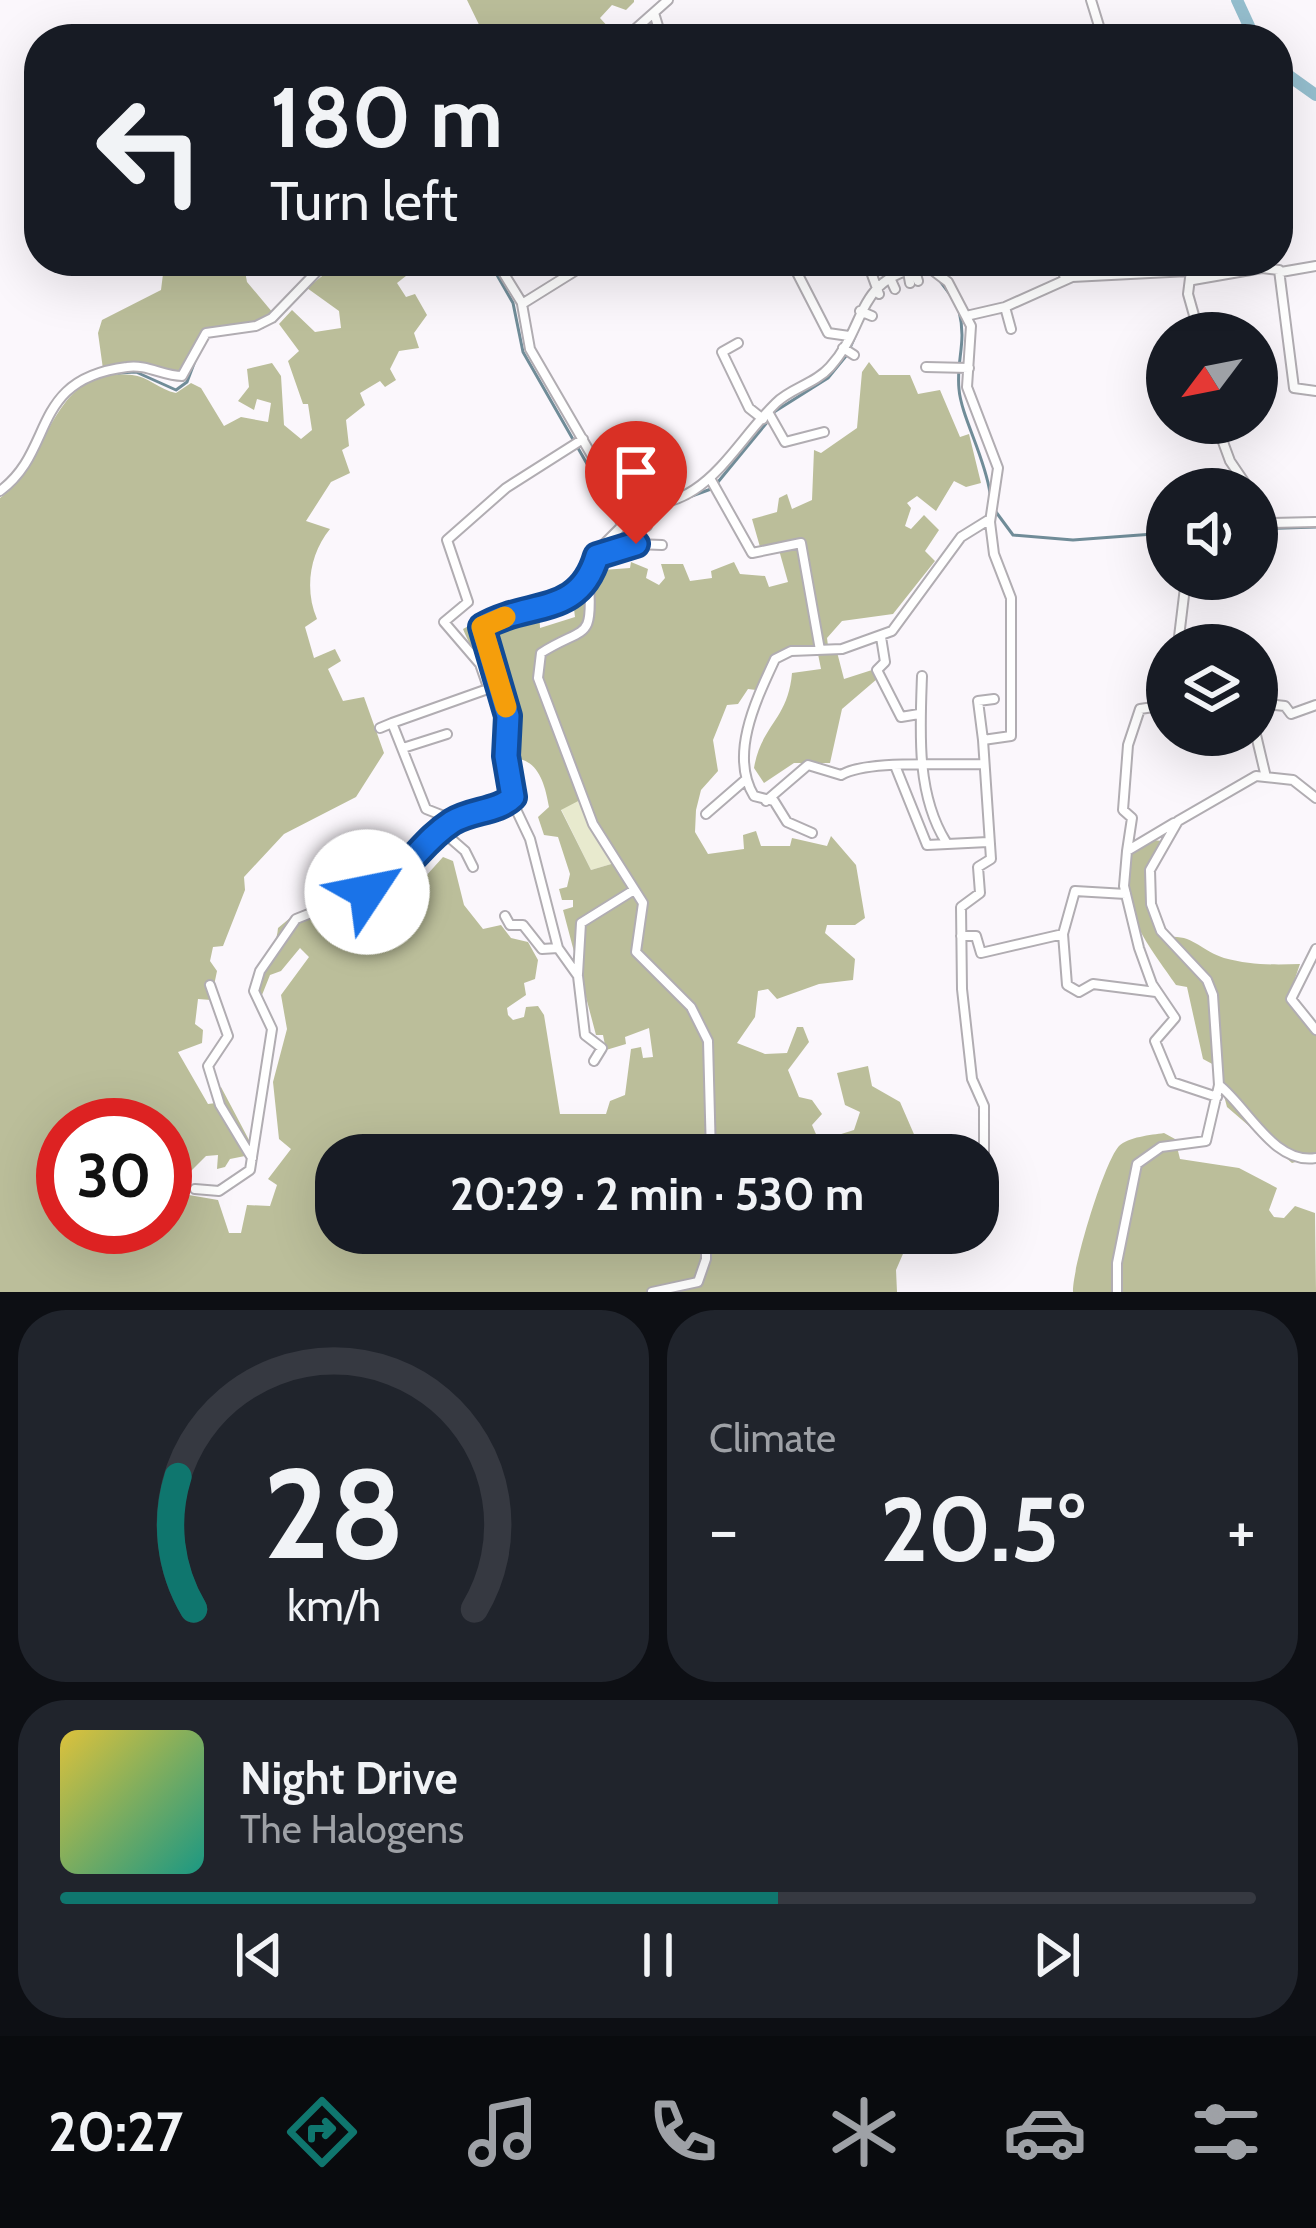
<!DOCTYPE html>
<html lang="en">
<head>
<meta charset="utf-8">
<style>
	body { margin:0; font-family:Cabin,sans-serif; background:#20242c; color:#f1f3f6; height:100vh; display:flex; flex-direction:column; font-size:45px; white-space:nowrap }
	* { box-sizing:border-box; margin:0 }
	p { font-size:39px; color:#9ea1a6 }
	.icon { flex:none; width:66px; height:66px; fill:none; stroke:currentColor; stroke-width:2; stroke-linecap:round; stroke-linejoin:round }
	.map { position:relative; height:1292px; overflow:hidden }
	.drawer { display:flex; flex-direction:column; gap:18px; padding:18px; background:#0d0f14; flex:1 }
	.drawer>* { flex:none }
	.top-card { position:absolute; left:24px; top:24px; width:1269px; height:252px; border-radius:48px; box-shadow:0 12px 48px #0002; background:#171b24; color:#f1f3f6; overflow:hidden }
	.needle { width:78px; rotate:238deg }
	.buttons { position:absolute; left:1146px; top:312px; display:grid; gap:24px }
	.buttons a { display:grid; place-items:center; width:132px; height:132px; border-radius:50%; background:#171b24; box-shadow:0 12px 48px #0002; font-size:60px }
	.speed { position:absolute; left:36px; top:1098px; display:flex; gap:24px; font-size:60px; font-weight:700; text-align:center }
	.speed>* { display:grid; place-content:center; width:156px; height:156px; border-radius:50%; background:#171b24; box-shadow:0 12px 48px #0002; line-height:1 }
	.speed .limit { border:18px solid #d22; background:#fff; color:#111 }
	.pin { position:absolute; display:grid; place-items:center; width:102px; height:102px; color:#fff; margin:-123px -51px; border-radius:50% 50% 50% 0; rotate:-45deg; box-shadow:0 0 12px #0007 }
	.pin .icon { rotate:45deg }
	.me { position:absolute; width:132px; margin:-66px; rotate:56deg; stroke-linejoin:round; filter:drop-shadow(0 0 9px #0008) }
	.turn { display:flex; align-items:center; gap:42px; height:252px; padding:0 48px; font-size:54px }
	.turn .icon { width:156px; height:156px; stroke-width:2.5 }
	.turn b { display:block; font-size:84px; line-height:102px }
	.big { font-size:90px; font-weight:700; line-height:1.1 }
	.drawer .widget { flex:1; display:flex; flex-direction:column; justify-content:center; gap:18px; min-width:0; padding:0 42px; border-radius:48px; background:#20242c }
	.drawer .dial { align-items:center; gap:0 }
	.dial svg { height:312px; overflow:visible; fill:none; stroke:#363941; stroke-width:7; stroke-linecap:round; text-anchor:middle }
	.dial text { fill:#f1f3f6; stroke:none }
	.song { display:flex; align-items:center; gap:36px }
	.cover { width:144px; height:144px; border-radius:18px; background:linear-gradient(135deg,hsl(50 70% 55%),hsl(170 70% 35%)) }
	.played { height:12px; border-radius:6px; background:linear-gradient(90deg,#0f766e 60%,#363941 60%) }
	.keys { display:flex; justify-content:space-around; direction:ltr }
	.heat { display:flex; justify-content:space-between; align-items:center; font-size:66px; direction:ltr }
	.drawer .tiles { flex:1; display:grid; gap:18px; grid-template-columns:1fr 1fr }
	.widget:last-child { grid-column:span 2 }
	.trip { position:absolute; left:315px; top:1134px; width:684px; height:120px; border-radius:48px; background:#171b24; box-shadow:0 12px 48px #0002; font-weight:700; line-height:120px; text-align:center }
	.dock { display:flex; height:192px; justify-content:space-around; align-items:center; background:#090b0e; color:#9ea1a6 }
	.dock .icon { width:84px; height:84px }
	.dock .current { color:#0f766e }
	.dock b { font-size:54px; color:#f1f3f6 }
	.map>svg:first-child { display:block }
</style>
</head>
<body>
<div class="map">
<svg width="1316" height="1292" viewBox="0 0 1316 1292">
	<rect width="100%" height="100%" fill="#fbf7fc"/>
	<path fill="#e8eace" d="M582,798L618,862L591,870L561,809Z"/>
	<path fill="#bbbe9a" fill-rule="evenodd" d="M467,0H634V2L626,10L612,5L600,18L619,39H608L594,27L552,38L546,25H524L532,39H486Z
		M187,261H243L247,282L273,313L255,324L205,331L180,374L141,364L103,369L98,333L102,320L161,290L164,266Z
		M341,261H405L411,272L397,283L406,297L415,294L427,315L414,333L419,348L399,351L390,369L396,380L385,387L380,381L360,393L365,405L346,420L349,446L342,450L350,473L331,482L306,521L330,529C310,553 304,589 317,619L305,627L314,658L335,649L341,661L328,669L343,701L364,697L384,753L356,797L284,834L244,877L245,890L223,946L213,947L210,961L217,971L211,1000L198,999L195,1024L203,1030L202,1043L178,1052L208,1104L216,1103L221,1087L249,1140L245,1156L230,1159L225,1167L217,1169L218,1155L206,1156L181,1181L183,1194L218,1200L229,1233H241L247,1205L270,1206L277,1185L268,1179L291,1149L279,1139L273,1082L287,1029L281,995L309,957L300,948L281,971L270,975L260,1000C252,974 276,954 278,928L296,913L302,919L313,916L323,926L341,920L342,903L380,891L402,903L430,886L425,877L443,857L453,861L464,905L483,929L501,925L511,938L528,942L538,960L535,979L524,983L526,995L507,1008L508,1015L513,1020L524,1017L526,1007L538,1006L544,1015L560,1114H606L610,1101L625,1095L631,1049L641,1047L643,1058L653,1057L649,1028L625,1037L626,1044L606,1050L603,1035H596L563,910L573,907V900H562L559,889L567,887L570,874L558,837L544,835L538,817L549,807C545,784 539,764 520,759L516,701H494C489,672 472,652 463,629L489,615L539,605L540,628L575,617L573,601L603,570L630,568L631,562L648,569L646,578L659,585L665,578L661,564H683L690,581L712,578L711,571L734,562L740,574L765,576L769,587L788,582L779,550L784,548L783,541L760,547L752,519L777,512L779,498L787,494L792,509L812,500L814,450L821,453L857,428L862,372L869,362L879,375H910L918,394L940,390L960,437L969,434L981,483L966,487L954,481L936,511L917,496L907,503L911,508L905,526L911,529L924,515L939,530L925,551L935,561L893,614L842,621L827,638L828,646H804L794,653L785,648L771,658L756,690L748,689L738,704L727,705L713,740L718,771L701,790L696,810L695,832L708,854L744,849L743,835L756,831L761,846H790L792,838L827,846L831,836L856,865L865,918L855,925H827L825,933L855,959L853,980L819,984L777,999L768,989L758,991L755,1017L737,1043L765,1054L787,1053L797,1027H803L809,1042L788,1070L799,1097L812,1100L822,1114L812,1125L819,1141L854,1130L860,1112L845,1105L837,1073L868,1066L872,1086L900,1102L923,1155H336V1233H912L896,1270L897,1292H0V498C50,463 50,364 132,375C147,376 160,390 176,393L191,383L201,388L224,426L241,417L268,422L271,403L257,399L254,410L238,401L249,387L247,369L272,363L281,376L284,425L301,439L312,430L308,404H303L288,361L299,351L279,324L292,310L315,332L341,328L339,311L307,288ZM582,799L618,862L591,870L561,810ZM63,1125H165V1227H63Z
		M837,652L844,679L872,670L877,679L842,709L830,763H794L764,783L754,768C761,725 788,720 792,673L821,669L818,654Z
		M1152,840L1163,841C1141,876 1138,902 1162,938C1192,932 1199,950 1224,958C1250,965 1273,965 1300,964L1289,996L1316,1033V1156L1292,1163L1227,1107L1216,1066L1203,1059L1187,987L1176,985C1149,946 1114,906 1130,852Z
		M1164,1133L1175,1139L1180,1159L1239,1168L1277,1188L1269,1210L1274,1217L1284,1218L1295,1206L1315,1213L1316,1292H1073C1072,1269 1104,1162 1119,1146C1128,1137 1151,1135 1164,1133Z"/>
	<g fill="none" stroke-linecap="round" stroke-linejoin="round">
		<path stroke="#708c98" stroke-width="3" d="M489,261L513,303L523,352L614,511L659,508L711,489
			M940,281L952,297
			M959,311C967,343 956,360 959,389C961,416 985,457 990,493
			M232,333L263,327
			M850,348L863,318
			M118,373L136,372L176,390L187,382L195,361
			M774,412L828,378L846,356
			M718,482L769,420
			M0,495L15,482
			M996,512L1013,535L1073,540L1167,533
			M1257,529L1316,527"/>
		<path stroke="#95bece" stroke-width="12" d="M1237,0L1255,39
			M1278,68L1316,95"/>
		<g stroke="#b1adb2" stroke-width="12">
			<path id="street" d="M1091,0L1103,39
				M654,13L662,39
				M624,39L668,0
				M496,261L522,303
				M591,261L522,304L530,349L620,504
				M791,261L828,333L849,336
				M867,261L879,294
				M906,261L910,283
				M1059,261L1065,278
				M1188,261L1193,280L1262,268L1279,270L1294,388L1316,391
				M914,268L918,281
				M1281,272L1316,266
				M890,278L895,289
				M1190,278L1188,294L1199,333
				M1005,307L1011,329
				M860,311L872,316
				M966,316L1005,307L1072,277L1189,271
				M738,343L722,352L749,408L763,419
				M843,348L854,355
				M926,367L969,368
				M768,412L785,442L824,432
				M1216,423L1230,461L1249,489
				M711,480L752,553L801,543L820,650
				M0,491C56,450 29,379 127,367C147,364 163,376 182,376L206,333L256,326L272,318L327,261
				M1257,500L1272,523H1257
				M620,504C704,517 728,450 776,403C791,388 815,384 830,367C869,324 854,277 927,266L948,282L971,326L967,387L998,468L990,522L994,554L1011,598V736L983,740L991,859L978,867L980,893L961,907L962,989L972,1079L984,1106V1164
				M1272,523L1316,522
				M621,527L647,526
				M598,556L636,544L662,545
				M589,582C593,643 585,625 541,653L538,678L593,824L643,903L636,952L691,1007L708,1041L711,1155
				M881,637L885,662L877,670L901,717L919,714
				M1178,645L1186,579
				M922,676C920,731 916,794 946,842
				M488,687L480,664L444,622L468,602L447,540L506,488L583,439
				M1257,703L1285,706L1291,714L1316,705
				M380,728L392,723
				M1256,735L1265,773
				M983,740L978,701L994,699
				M403,748L447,734
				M896,768L927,845L988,842
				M512,801L530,839L558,948L578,976L585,1035L602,1048L594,1061
				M766,801L808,765L841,775C868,759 944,766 983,764
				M706,814L744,781
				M454,820L426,809L392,723L499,685
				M1174,823L1127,851L1124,886L1139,948L1152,984L1175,1018L1155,1041L1172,1082L1217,1097
				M442,831L465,851L473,867
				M812,833L787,822L774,801L754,796C729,755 756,700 775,659L791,651L842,649L892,631L961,537L990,519
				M1127,851L1132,818L1123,810L1128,745L1140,709L1167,705
				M505,916L510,925H523L542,949L558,948
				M1063,934L1067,985L1079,992L1093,984L1156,992
				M961,936H976L981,953L1063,934L1075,891L1126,894
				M1316,949L1291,999L1316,1030
				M578,974L581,923L634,890
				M210,985L228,1036L208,1066L220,1105L252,1158
				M1219,1085C1248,1108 1274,1165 1316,1158
				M195,1189L219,1191L250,1170L272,1029L254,991L260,971L296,919L396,879L418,857L425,839L454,820L512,801L508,716L482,627L577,594L601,547L621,527L620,504
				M652,1292L698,1282L706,1259V1233
				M1117,1292V1263L1137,1164L1161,1147L1206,1141L1219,1085L1213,995L1207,980L1161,931L1151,904L1150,870L1178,821L1256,776L1293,780L1316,798"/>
		</g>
		<use href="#street" stroke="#fff" stroke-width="8"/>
	</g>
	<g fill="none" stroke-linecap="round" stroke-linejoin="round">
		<g stroke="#114b97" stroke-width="30">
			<path id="route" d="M367,892C410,873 417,845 452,822C471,810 498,812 513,797L506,756L508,716L482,627C528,600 579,618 597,556L636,544"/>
		</g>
		<use href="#route" stroke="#1a73e8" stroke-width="21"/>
		<path stroke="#f59e0b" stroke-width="21" d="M505,617L482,627L506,707"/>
	</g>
</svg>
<div class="buttons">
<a><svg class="needle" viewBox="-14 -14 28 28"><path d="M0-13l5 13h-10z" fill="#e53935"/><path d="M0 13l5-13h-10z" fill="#9ea1a6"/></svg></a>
<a><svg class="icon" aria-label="sound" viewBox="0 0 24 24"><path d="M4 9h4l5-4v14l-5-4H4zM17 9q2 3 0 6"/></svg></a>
<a><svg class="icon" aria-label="layers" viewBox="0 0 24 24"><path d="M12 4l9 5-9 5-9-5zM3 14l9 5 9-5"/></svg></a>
</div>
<div class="speed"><div class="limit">30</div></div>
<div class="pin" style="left:636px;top:544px;background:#d93025"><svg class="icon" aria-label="arrive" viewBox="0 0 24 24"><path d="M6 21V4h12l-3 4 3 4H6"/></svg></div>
<svg class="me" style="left:367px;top:892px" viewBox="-20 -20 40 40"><circle r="19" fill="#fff"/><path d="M0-13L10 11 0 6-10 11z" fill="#1a73e8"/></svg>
<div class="trip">20:29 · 2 min · 530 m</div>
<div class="top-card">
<div class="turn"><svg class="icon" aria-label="left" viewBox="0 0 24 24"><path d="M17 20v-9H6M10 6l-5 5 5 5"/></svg><div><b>180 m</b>Turn left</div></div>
</div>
</div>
<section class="drawer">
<div class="tiles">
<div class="widget dial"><svg viewBox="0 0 100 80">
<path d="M14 69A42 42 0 1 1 86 69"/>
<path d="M14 69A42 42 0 0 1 10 35" stroke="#0f766e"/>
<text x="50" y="56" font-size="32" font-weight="700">28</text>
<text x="50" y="72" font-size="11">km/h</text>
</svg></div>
<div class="widget"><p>Climate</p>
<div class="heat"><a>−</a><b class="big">20.5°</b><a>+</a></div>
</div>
<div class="widget">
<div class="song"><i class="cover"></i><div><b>Night Drive</b><p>The Halogens</p></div></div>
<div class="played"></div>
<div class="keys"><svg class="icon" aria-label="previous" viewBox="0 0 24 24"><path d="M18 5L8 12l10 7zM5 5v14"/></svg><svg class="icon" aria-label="pause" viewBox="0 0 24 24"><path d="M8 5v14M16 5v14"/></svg><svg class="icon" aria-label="next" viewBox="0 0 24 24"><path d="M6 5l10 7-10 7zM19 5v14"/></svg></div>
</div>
</div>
</section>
<nav class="dock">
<b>20:27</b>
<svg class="icon current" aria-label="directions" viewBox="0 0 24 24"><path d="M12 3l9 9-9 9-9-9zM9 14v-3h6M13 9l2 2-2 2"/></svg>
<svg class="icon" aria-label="music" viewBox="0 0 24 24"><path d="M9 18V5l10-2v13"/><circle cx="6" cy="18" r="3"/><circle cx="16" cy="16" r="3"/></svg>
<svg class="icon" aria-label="phone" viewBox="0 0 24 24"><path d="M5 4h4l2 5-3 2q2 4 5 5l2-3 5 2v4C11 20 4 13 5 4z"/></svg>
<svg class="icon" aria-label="climate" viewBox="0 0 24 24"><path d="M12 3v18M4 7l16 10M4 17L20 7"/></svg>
<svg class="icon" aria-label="car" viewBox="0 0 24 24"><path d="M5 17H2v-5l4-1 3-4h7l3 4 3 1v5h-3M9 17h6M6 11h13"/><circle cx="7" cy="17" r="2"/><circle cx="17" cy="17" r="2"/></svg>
<svg class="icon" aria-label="filters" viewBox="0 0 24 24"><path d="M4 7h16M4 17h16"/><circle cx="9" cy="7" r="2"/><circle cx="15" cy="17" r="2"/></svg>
</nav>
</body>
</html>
